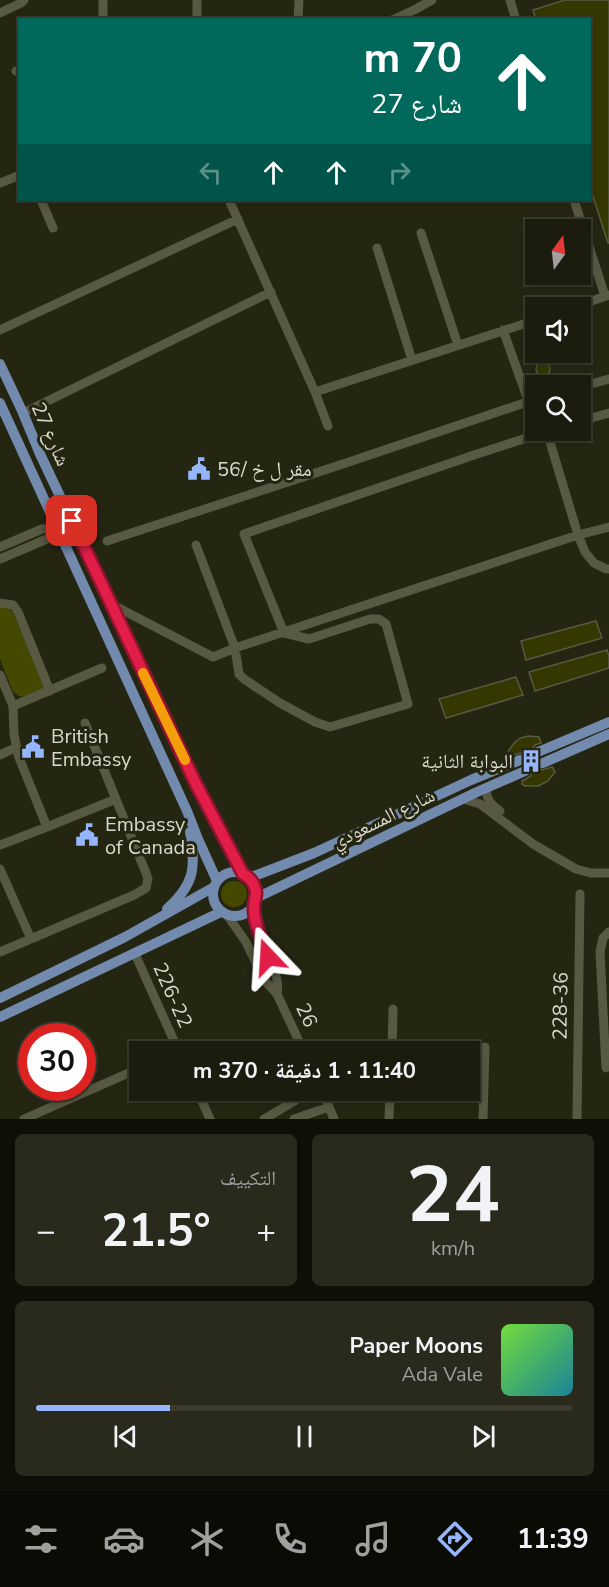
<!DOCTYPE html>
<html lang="ar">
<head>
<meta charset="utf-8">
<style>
	body { margin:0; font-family:"Nunito Sans","Noto Naskh Arabic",sans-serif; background:#29291c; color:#f1f3f6; direction:rtl; height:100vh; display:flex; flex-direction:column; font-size:22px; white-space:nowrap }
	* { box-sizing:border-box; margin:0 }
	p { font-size:20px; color:#a0a19e }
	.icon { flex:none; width:33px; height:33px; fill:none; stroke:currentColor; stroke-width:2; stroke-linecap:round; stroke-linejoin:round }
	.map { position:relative; height:1119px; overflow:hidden; direction:ltr }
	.panel { display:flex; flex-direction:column; gap:15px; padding:15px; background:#0f0f08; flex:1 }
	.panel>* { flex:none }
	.guide { position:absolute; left:18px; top:18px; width:573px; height:183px; border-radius:0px; box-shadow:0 3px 9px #0003,0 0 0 2px #3a3a2e; direction:rtl; background:#00695c; color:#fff; overflow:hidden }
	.needle { width:39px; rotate:15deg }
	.fabs { position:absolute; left:525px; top:219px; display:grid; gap:12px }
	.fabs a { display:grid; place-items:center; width:66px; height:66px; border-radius:0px; background:#1c1c0e; box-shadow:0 3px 9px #0003,0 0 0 2px #3a3a2e; font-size:30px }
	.speed { position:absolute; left:18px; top:1023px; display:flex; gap:12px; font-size:30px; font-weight:700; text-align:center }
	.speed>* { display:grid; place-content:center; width:78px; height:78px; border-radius:50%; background:#1c1c0e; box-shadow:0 3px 9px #0003,0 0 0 2px #3a3a2e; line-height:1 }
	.speed .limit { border:9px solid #d22; background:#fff; color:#111 }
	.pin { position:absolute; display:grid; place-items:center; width:51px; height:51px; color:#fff; margin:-26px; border-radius:12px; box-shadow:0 3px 9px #0006 }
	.me { position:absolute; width:66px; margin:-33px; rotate:340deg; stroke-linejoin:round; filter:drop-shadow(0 0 4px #0008) }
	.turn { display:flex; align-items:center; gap:21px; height:126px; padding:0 30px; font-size:27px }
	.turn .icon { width:78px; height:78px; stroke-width:2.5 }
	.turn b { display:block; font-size:42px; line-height:51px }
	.lanes { display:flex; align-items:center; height:57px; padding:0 30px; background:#0003; justify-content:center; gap:30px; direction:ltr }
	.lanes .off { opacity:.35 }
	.big { font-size:45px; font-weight:700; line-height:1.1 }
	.panel .card { flex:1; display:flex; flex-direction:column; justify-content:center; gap:9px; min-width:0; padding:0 21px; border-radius:9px; background:#29291c }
	.panel .dial { align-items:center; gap:0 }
	.dial b { font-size:78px; line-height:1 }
	.song { display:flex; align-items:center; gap:18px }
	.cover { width:72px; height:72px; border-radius:9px; background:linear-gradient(135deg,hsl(100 70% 55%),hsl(190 70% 35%)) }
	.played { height:6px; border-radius:3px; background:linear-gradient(90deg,#95b6fd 25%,#3a3a2e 25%) }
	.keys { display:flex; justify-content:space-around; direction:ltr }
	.heat { display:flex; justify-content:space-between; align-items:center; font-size:33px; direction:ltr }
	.panel .tiles { flex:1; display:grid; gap:15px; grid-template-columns:1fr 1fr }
	.card:last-child { grid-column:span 2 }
	.trip { position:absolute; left:129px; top:1041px; width:351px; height:60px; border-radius:0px; background:#1c1c0e; box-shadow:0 3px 9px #0003,0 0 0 2px #3a3a2e; font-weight:700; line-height:60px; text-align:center; direction:rtl }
	.dock { display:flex; height:96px; justify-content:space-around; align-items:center; background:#0b0b06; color:#a0a19e }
	.dock .icon { width:42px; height:42px }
	.dock .selected { color:#95b6fd }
	.dock b { font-size:27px; color:#f1f3f6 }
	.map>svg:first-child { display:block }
</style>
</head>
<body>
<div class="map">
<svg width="609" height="1119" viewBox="0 0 609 1119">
	<rect width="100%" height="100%" fill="#252612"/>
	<path fill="#454801" d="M0,606L8,607L14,615L44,687L42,691L25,697L19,696L13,692L0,659Z
		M221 894a13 13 0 1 1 26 0a13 13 0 1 1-26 0Z"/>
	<path fill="#353701" stroke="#575942" stroke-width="1.5" d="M565,0H609V243H608L590,187V20H536L533,10Z
		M536 369a7 7 0 1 1 14 0a7 7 0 1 1-14 0Z
		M596,621L602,638L526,660L521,641Z
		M607,650L609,656V668L535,691L529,672Z
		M516,677L523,695L446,718L439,699Z
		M528,736L539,737L541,743L535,745L531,751V755L537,759L536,767L542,770L552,767L554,770L555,772L548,781L538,786H525L522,784V781L531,776L532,771V767L526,764L527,758L525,754L520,753L511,756L508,753L509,750L515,742L521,738Z"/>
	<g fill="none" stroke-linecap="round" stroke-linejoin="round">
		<path stroke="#40412e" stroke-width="10" stroke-dasharray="10 5" stroke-linecap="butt" d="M520,760L538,752
			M525,771L543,763"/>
		<path stroke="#575942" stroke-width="9" d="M197,0V20
			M510,0L516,20
			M0,13L21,3L24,0
			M103,20V0
			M298,20L299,0
			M392,20L414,10L432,0
			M16,71H20
			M0,183L20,175
			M41,200L53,228
			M229,200L315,392L328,426
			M574,200L605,296
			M421,233L458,345
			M377,248L412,360
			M572,308L609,295
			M0,330L238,219
			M503,330L528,400L531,436
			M580,387L609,379
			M315,392L536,320
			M23,413L271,292
			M580,421L609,413
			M547,432L578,535L585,552L594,563L606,569H609
			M107,541L343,464L536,399
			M196,545L235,648L239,674L244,679L280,703L315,722L330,727L408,704L386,624L379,619H370L309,639L284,633L244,534L474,455L551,430
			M0,547L42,529L58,528
			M0,559L47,539L58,528
			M0,603L13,605L18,612L50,691
			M111,604L213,657L235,648L578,535L609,527
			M0,675L13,706L14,734L18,755L47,827L0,845
			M13,706L102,668
			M0,755L17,747
			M486,788C486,800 492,805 500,811
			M463,799L480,804L533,844L576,869L591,873H609
			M47,827L116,799
			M0,869L31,939
			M254,906C256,917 257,928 261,939C267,956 281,976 277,994
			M227,915L246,942L264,980L277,994L304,1052
			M0,952L134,895L146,888L148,879L146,873L85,723
			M135,954L179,1052
			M392,1052L393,1009
			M606,1068L600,952L603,938L609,932
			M197,1090L210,1119
			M322,1090L334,1119
			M24,1119L140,1068
			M264,1119L313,1090
			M294,1119L329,1107
			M389,1119L390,1090
			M483,1119L485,1047
			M577,1119L580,894"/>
		<path stroke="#738aaf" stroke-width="10" d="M0,364L23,413L40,454L111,604L195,782L243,874
			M0,403L187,811L198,839L217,881
			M538,752L609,722
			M543,763L609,734
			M213 894a22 22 0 1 1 44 0a22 22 0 1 1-44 0Z
			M249,878L314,853L471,780L520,760
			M256,898L477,792L525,771
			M167,909C195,884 196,867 190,832
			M0,998L125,937L214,887
			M0,1017L221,912"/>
	</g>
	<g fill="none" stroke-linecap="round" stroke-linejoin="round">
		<g stroke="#92132f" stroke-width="15">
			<path id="route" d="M72,521L195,782L243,874C249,877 253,881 255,888C258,895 254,899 254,906C253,922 263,943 268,957"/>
		</g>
		<use href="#route" stroke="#e11d48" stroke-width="10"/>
		<path stroke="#f59e0b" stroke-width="10" d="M143,673L185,760"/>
	</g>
	<defs>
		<g id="civic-bare" transform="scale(1.8)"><path d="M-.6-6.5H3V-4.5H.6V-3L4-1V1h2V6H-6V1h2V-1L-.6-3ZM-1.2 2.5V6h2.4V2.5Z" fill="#95b6fd" stroke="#252612" stroke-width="2.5" paint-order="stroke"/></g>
		<g id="building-bare" transform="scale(1.8)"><path d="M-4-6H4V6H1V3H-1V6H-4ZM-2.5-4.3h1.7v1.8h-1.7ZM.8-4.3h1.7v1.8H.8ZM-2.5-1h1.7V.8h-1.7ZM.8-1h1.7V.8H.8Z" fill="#95b6fd" stroke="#252612" stroke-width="2.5" paint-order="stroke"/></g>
	</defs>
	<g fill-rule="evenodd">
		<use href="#civic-bare" x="199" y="469"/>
		<use href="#civic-bare" x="33" y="747"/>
		<use href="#building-bare" x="531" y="761"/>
		<use href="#civic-bare" x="87" y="835"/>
	</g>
	<g text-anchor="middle" stroke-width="6" stroke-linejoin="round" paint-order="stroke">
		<g font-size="20" fill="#d8dacd" stroke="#252612">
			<text transform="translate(51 434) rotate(66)" y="7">شارع 27</text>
			<text transform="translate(383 818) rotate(-26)" y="7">شارع المسعودي</text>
			<text transform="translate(173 995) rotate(66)" y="7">226-22</text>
			<text transform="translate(560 1006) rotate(-89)" y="7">228-36</text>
			<text transform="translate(307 1015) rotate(65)" y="7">26</text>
		</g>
		<g font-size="20" fill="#d8dacd" stroke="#252612" text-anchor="start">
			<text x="217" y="476">مقر ل خ /56</text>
			<text x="51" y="743">British<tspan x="51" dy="23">Embassy</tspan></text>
			<text x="513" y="768" text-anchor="end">البوابة الثانية</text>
			<text x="105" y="831">Embassy<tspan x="105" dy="23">of Canada</tspan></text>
		</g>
	</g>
</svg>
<div class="fabs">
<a><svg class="needle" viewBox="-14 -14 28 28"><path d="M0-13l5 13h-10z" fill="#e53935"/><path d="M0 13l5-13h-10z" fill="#a0a19e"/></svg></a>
<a><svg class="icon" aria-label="sound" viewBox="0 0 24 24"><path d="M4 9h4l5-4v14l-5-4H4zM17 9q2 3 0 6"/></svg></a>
<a><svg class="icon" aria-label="search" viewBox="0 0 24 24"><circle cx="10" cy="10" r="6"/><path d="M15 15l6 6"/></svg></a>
</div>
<div class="speed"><div class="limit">30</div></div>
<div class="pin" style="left:72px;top:521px;background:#d93025"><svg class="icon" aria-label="arrive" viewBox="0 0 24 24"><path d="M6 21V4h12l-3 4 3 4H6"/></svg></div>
<svg class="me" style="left:268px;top:957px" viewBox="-20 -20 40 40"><path d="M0-17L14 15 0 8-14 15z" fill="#e11d48" stroke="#fff" stroke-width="4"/></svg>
<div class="trip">11:40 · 1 دقيقة · 370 m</div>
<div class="guide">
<div class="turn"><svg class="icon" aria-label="ahead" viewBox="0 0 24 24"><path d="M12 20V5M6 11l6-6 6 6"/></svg><div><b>70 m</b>شارع 27</div></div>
<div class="lanes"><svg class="icon off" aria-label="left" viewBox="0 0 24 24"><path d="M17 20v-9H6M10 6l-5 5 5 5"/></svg><svg class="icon" aria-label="ahead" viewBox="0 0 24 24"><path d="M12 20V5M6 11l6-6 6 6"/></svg><svg class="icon" aria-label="ahead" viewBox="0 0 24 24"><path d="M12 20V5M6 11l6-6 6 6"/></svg><svg class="icon off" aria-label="right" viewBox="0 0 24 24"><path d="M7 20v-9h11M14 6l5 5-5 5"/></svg></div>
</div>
</div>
<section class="panel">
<div class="tiles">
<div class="card dial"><b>24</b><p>km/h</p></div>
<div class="card"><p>التكييف</p>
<div class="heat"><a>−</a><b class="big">21.5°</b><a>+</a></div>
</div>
<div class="card">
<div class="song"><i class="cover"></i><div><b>Paper Moons</b><p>Ada Vale</p></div></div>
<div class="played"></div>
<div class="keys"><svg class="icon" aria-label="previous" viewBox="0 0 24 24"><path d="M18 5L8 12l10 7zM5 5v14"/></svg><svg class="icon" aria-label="pause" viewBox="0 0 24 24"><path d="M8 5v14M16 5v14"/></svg><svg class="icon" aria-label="next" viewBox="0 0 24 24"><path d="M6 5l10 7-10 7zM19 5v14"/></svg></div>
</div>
</div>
</section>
<nav class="dock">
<b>11:39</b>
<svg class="icon selected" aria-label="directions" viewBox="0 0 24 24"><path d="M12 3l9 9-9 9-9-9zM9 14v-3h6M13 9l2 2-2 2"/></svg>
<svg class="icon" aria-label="music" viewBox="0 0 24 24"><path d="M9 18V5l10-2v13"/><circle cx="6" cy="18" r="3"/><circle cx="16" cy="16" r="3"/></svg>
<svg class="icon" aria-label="phone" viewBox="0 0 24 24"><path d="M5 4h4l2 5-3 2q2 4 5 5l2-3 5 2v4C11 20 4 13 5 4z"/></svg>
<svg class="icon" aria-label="climate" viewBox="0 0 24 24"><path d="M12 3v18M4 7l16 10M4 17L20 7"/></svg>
<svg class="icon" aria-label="car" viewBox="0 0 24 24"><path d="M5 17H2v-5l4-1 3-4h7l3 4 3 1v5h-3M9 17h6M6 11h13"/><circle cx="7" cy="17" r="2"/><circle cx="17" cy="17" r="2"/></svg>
<svg class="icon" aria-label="filters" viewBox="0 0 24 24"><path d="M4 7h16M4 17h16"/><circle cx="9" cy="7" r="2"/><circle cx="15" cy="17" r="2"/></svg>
</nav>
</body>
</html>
